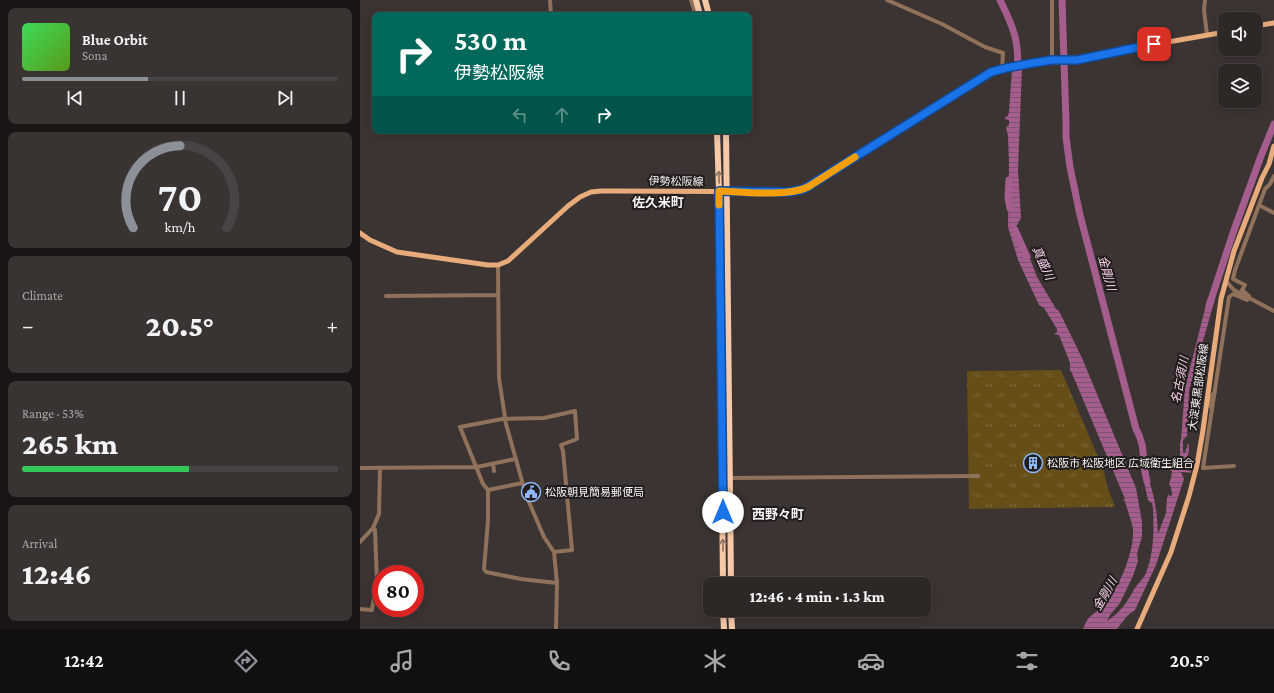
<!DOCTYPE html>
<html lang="en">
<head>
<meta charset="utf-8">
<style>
	body { margin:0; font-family:"Crimson Pro","Noto Sans JP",serif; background:#393332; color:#f1f3f6; height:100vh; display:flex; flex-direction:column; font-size:15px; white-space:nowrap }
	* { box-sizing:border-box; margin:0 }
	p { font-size:13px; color:#a7a5a7 }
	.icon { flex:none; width:22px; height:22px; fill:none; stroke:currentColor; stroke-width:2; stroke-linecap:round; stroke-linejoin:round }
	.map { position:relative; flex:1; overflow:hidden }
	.panel { display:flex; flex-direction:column; gap:8px; padding:8px; background:#191515; width:360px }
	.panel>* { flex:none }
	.top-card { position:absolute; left:12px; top:12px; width:380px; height:122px; border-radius:8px; box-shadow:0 2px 10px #0003,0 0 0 1px #484443; background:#00695c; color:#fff; overflow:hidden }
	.tools { position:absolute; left:858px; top:12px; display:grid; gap:8px }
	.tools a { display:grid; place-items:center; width:44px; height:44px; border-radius:8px; background:#2d2726; box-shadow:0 2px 10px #0003,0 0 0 1px #484443; font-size:20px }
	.speed { position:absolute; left:12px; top:565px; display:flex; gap:8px; font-size:20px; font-weight:700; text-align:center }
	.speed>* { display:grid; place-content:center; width:52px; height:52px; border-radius:50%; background:#2d2726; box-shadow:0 2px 10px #0003,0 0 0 1px #484443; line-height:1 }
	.speed .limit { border:6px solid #d22; background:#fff; color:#111 }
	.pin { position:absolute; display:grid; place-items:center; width:34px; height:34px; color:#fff; margin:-17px; border-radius:8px; box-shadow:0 2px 6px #0006 }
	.me { position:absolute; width:44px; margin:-22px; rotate:0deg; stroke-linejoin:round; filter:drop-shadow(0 0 3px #0008) }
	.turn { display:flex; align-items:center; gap:14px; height:84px; padding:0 16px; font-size:18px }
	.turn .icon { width:52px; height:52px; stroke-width:2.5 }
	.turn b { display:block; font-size:28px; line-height:34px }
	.lanes { display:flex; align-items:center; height:38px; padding:0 16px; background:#0003; justify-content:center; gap:20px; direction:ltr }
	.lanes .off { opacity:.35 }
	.big { font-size:30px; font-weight:800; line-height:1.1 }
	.panel .widget { flex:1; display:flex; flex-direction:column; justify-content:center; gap:6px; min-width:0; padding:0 14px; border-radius:8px; background:#393332 }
	.panel .dial { align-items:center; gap:0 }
	.dial svg { height:104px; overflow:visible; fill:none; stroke:#484443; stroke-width:7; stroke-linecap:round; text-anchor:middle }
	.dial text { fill:#f1f3f6; stroke:none }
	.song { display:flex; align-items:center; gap:12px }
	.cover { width:48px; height:48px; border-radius:6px; background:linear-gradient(135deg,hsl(130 70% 55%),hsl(90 70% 35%)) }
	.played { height:4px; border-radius:2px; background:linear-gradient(90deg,#8c9099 40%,#484443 40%) }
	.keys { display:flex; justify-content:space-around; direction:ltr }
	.heat { display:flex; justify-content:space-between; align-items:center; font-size:22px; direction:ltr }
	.charge { height:6px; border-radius:3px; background:linear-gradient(90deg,#34c759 53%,#484443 0) }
	.trip { position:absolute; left:343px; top:577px; width:228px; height:40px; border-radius:8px; background:#2d2726; box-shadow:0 2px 10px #0003,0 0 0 1px #484443; font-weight:800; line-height:40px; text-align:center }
	.dock { display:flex; height:64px; justify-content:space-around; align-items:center; background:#12100f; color:#a7a5a7 }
	.dock .icon { width:28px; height:28px }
	.dock .on { color:#8c9099 }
	.dock b { font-size:18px; color:#f1f3f6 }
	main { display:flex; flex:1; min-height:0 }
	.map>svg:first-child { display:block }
</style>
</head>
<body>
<main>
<section class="panel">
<div class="widget">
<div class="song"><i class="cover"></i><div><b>Blue Orbit</b><p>Sona</p></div></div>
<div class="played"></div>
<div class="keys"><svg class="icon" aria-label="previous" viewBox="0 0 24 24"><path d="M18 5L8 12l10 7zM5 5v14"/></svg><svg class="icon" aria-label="pause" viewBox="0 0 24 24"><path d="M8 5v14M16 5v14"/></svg><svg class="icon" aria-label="next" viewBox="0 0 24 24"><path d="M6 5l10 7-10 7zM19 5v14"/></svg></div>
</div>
<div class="widget dial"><svg viewBox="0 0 100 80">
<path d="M14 69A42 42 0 1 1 86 69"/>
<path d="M14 69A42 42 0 0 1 50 6" stroke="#8c9099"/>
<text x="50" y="56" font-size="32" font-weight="700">70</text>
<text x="50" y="72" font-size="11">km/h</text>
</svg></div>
<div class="widget"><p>Climate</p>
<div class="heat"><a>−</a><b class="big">20.5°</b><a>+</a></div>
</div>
<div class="widget"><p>Range · 53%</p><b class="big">265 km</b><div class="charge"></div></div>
<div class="widget"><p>Arrival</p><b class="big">12:46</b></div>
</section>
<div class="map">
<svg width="914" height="629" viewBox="0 0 914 629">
	<defs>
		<pattern id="park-tufts" width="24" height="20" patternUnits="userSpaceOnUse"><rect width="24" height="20" fill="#654e18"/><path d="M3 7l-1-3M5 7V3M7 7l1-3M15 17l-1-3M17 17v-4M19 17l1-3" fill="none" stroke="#7c683a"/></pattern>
		<pattern id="water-rules" width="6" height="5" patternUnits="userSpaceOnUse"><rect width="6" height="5" fill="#a55d8e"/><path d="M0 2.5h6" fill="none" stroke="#7c546e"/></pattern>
	</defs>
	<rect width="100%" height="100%" fill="#3c3432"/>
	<path fill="url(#park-tufts)" d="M701,370L744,471L747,486L755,507L609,509L607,371Z"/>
	<path fill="url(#water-rules)" d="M662,67L658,170L661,218L656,227L660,245L671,261L677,277L696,309L699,311L722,358L776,488L782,522V536L777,554L778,561L773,576L760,603L750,615L747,621C761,612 767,602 775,588C778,583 784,578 786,573C794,552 794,531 793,508L792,503L788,500L782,473H786C795,495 797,511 798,534L806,513L807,498L809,494L810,497L812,495L811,487L809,484L811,478L812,471H810L811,469C826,468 817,448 821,440L825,388L848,297L855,299L829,390L827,436L823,440V452L825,453L828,443C831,452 826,461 822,469L824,470L831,471V473L821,472L824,479L796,565L775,610L767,616L757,629H723C725,625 727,618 731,616C736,611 743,608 747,602C760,585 774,552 773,530C772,520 767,511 765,501L763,500L765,499L711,371H710V363L699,335L694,334L697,332V329L684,308L679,305L658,260L648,227L649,163L648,136L646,127L649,125V120L645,119V117L648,116L649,112L652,69Z"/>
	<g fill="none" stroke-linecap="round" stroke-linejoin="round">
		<path stroke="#a55d8e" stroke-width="7" d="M640,0C653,26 660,43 657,72
			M702,0L706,122V137L710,167L720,215L776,429C787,448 781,462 787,481
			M649,180L648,197L650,208
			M655,230L667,257
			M849,306L873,233L901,156L914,124"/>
		<path stroke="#90715b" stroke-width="4" d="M190,0L191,15
			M331,0L336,15
			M527,0L582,24L625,47L643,53L642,69
			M692,0V60
			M845,0L844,10L847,35
			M899,205L914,213
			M138,265L139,378L146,424L166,495L184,537L194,552L197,583L196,629
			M866,281L874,290L914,311
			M26,296L138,295
			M852,409C848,403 850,397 855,392
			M133,464L134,471
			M874,466L843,468L869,297L873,294L887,300L889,298V296L882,290L885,285L873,279L875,270L905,189L910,184L914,176
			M0,468L117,467L155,459
			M363,480L370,478L618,476
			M128,490L162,483
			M13,528L15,530L17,582
			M0,542L13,528L19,514L20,468
			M194,552L212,550L203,451L201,445L217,439L215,411L184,418L142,419L100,427L123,484L128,490V521L124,569L126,572L161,579L197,583
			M0,609L12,610L16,583L17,582L21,583"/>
		<path stroke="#e8ab7b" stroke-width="5" d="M895,26L914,23
			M0,233L10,240L37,252L128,265H138L148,261L208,206L220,197L231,192L241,191H259L425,192L440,190L450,186L631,72L646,68L673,63L692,60H717L768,49L865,32
			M777,629L811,552L829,496L837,465L843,430L861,299L874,251L902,178L909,164L914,146"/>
		<path stroke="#f6c9a8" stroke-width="6" d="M336,0L340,15
			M345,0L349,15
			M357,131L359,191L363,584
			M366,131L371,584
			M363,610L364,629
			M371,610L372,629"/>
	</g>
	<defs><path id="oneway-shaft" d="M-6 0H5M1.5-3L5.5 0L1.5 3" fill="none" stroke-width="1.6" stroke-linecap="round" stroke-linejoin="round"/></defs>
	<g stroke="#8b7362">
		<use href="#oneway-shaft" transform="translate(359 177) rotate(-92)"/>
		<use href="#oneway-shaft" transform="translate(363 545) rotate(-90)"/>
	</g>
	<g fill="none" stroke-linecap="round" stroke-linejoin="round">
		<g stroke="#114b97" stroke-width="10">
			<path id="route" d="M363,512L359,191L429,192L444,189L631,72L646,68L673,63L692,60H717L794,44"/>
		</g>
		<use href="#route" stroke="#1a73e8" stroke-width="7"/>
		<path stroke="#f59e0b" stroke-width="7" d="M359,205V191C383,192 427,197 448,187L495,157"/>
	</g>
	<defs>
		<g id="building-ring" transform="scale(1)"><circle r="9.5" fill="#201d1c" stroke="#90b8fd" stroke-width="1.5"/><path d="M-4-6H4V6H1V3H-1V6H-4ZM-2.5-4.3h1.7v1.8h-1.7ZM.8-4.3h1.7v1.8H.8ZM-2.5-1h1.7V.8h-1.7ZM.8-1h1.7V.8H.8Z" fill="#90b8fd"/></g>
		<g id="civic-ring" transform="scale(1)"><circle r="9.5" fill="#201d1c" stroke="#90b8fd" stroke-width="1.5"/><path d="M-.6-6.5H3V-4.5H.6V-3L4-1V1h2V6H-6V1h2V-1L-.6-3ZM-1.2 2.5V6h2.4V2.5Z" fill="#90b8fd"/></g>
	</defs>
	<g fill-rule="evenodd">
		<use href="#building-ring" x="673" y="463"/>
		<use href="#civic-ring" x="171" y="492"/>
	</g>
	<g text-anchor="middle" stroke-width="4" stroke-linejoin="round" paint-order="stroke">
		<g font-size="11" fill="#f8f3f1" stroke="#201d1c">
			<text transform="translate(316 181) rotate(1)" y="4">伊勢松阪線</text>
			<text transform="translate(838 387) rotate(-82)" y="4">大淀東黒部松阪線</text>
		</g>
		<g font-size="11" fill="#f8f3f1" stroke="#201d1c" text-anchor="start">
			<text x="687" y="467">松阪市 松阪地区 広域衛生組合</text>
			<text x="185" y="496">松阪朝見簡易郵便局</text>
		</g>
		<g font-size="12" font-style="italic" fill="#fad1eb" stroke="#201d1c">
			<text transform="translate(683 263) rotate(66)" y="4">真盛川</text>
			<text transform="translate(747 273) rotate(75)" y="4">金剛川</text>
			<text transform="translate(820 380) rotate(-79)" y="4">名古須川</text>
			<text transform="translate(745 594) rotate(-60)" y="4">金剛川</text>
		</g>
		<g font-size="13" font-weight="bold" fill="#f8f3f1" stroke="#201d1c">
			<text x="298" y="207">佐久米町</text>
			<text x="418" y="519">西野々町</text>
		</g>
	</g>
</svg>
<div class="tools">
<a><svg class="icon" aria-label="sound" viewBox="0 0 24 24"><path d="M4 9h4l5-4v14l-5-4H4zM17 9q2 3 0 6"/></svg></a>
<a><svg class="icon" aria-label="layers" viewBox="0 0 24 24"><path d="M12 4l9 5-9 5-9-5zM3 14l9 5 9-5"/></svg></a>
</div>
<div class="speed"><div class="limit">80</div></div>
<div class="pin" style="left:794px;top:44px;background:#d93025"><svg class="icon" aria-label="arrive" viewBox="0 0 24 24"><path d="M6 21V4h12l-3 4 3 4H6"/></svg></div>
<svg class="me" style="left:363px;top:512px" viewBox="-20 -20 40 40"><circle r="19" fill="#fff"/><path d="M0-13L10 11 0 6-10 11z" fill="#1a73e8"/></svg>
<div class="trip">12:46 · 4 min · 1.3 km</div>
<div class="top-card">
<div class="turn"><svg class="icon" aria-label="right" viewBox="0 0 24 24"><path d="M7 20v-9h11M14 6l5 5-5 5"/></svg><div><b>530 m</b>伊勢松阪線</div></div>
<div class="lanes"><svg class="icon off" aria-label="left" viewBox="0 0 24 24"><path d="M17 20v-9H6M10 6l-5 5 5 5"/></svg><svg class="icon off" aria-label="ahead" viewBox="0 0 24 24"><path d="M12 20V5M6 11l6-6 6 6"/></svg><svg class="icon" aria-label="right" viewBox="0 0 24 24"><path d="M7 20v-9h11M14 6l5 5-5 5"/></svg></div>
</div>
</div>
</main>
<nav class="dock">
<b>12:42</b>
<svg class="icon on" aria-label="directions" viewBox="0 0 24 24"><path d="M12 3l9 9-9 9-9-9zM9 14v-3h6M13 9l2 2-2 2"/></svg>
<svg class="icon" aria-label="music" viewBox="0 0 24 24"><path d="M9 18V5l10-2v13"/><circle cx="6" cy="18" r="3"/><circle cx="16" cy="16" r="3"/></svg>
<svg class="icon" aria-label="phone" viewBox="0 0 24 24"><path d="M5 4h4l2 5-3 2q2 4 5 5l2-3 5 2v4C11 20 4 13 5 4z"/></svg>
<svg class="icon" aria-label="climate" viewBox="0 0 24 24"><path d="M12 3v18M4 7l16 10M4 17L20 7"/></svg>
<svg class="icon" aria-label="car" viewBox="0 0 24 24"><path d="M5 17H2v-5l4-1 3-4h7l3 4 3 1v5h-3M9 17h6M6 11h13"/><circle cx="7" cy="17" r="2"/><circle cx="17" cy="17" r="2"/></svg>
<svg class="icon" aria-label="filters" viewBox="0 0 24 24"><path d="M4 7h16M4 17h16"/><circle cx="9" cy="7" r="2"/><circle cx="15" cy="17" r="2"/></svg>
<b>20.5°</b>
</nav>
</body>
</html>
